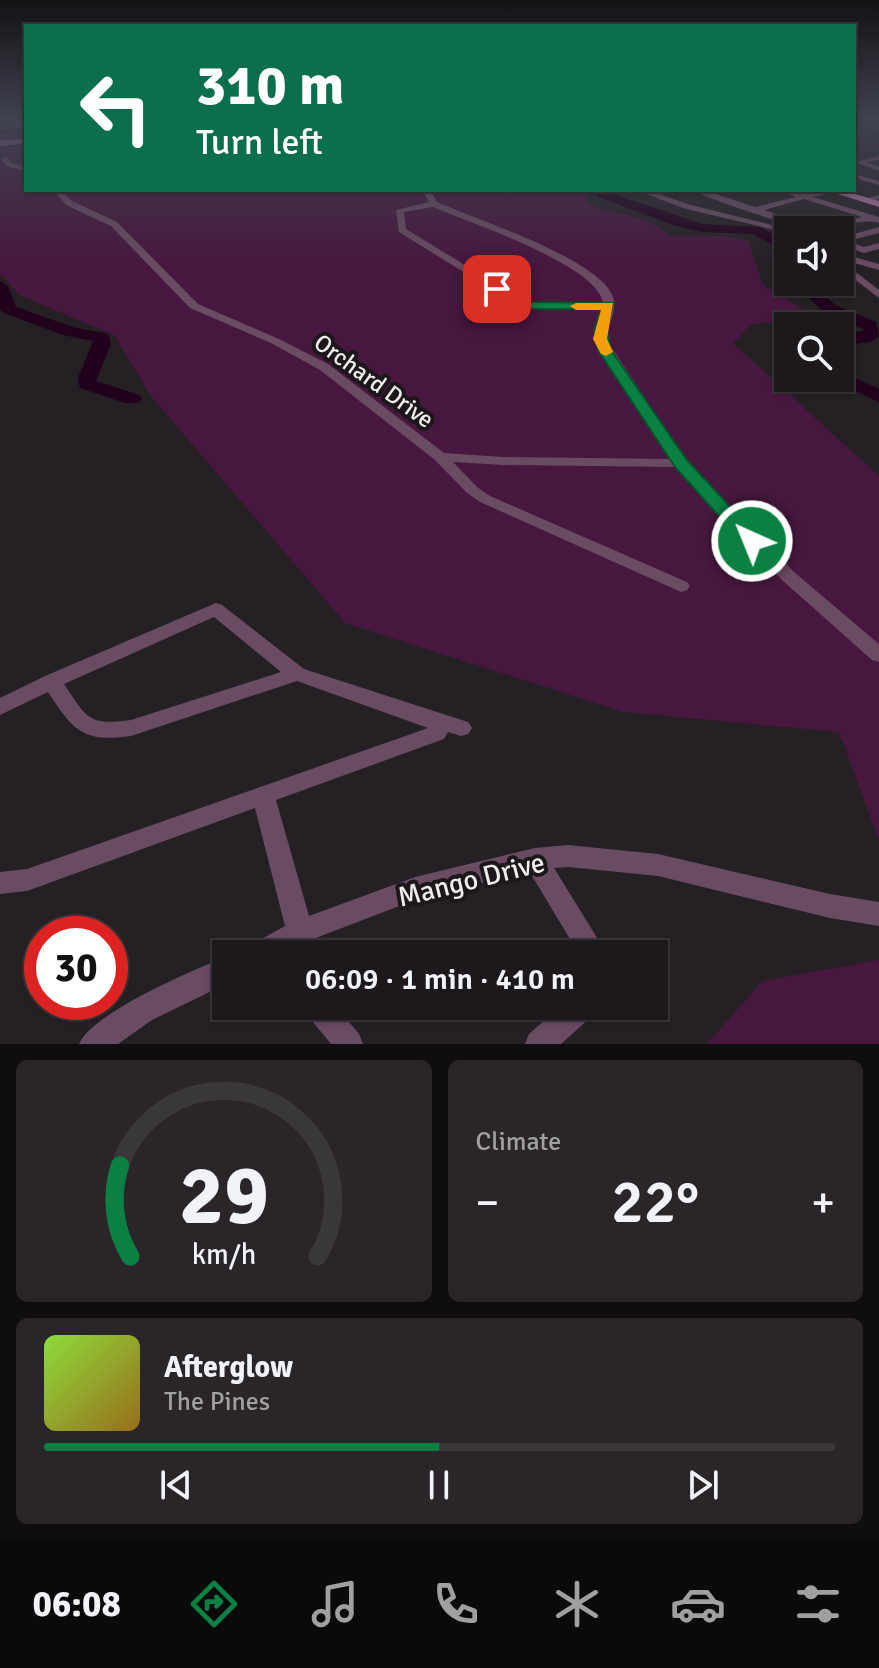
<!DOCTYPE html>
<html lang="en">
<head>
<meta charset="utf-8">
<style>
	body { margin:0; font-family:Signika,sans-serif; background:#292528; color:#f1f3f6; height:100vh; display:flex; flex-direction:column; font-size:30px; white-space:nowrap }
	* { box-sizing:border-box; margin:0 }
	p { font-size:26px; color:#a0a0a3 }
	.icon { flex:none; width:44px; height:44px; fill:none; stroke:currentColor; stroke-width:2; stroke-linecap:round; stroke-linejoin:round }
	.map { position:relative; height:1044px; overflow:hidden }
	.details { display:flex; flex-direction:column; gap:16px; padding:16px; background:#0f0d0f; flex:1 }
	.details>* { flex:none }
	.hud { position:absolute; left:24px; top:24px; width:832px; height:168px; border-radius:0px; box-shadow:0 2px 6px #0004,0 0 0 2px #3a373a; background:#0b6e4f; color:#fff; overflow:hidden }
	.tools { position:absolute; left:774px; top:216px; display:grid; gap:16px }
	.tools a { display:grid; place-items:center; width:80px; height:80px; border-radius:0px; background:#1c181b; box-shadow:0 2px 6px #0004,0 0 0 2px #3a373a; font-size:40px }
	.speed { position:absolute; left:24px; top:916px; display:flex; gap:16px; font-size:40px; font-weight:700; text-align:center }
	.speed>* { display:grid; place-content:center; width:104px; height:104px; border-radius:50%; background:#1c181b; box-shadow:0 2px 6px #0004,0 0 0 2px #3a373a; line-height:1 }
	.speed .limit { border:12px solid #d22; background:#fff; color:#111 }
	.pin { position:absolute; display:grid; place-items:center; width:68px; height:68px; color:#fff; margin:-34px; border-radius:16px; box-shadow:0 4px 12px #0006 }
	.me { position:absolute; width:88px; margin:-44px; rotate:316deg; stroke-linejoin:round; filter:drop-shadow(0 0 6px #0008) }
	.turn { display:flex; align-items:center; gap:28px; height:168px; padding:0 40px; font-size:36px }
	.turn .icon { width:104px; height:104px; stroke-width:2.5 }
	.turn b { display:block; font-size:56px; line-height:68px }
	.big { font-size:60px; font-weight:600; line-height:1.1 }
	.details .widget { flex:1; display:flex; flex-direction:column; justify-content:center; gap:12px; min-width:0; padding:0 28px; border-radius:12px; background:#292528 }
	.details .dial { align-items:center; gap:0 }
	.dial svg { height:208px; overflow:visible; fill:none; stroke:#3a373a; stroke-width:7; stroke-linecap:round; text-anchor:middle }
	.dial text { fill:#f1f3f6; stroke:none }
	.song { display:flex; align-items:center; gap:24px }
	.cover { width:96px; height:96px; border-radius:12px; background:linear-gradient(135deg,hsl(90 70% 55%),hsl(40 70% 35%)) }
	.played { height:8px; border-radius:4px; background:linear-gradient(90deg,#0b8043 50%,#3a373a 50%) }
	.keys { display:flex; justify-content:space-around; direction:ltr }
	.heat { display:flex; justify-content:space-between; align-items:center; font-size:44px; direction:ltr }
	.details .tiles { flex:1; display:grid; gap:16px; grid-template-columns:1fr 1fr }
	.widget:last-child { grid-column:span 2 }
	.trip { position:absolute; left:212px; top:940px; width:456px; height:80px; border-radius:0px; background:#1c181b; box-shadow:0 2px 6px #0004,0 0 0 2px #3a373a; font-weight:600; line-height:80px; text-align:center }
	.dock { display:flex; height:128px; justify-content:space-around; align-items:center; background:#0b0a0b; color:#a0a0a3 }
	.dock .icon { width:56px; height:56px }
	.dock .on { color:#0b8043 }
	.dock b { font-size:36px; color:#f1f3f6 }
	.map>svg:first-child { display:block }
</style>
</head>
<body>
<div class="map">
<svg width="879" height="1044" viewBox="0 0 879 1044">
	<rect width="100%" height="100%" fill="#252024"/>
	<path fill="#47173f" d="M0,120H26V190H595L585,202C616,218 643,211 671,236H723L748,241L763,285L814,316L750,325L733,343L879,476V841L839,732L624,712L345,623L150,395L114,335L19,295L0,273Z
		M879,960V1044H707L762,981Z"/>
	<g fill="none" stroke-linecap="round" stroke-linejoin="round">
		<path stroke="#5f485b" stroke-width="2" d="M867,120L879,130"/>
		<path fill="#21011c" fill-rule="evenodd" d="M0,130L26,131V135L0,134Z"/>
		<path fill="#21011c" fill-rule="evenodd" d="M602,190H617L613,194L702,224L760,227L788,242V253L753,234L702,232L672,225L599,197L597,194Z
			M0,281L8,286L16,307L73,327L108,334L111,344L96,381L139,395L142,399L139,403H125L80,388L78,378L93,341L63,335L4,313L0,310Z
			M792,282H810L835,305L876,322L879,336L871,342L840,346V336L865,330L823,311Z
			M840,371L879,389V402L833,381L831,378H840Z"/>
		<path fill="#694b62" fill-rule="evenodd" d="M0,122L26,123V127L0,126Z
			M879,156V160L867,162L879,167V171L855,162Z
			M6,157L12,163L26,167V171L6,166L2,159Z
			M854,174L879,181V185L854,178Z
			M53,190H61L72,201L117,222L198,304L279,339L328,364L444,453L503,457L671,459L594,339L603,309H538L515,304L399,232L396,210L429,202L422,190H430L437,202C475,219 600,259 613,297C618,310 607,326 606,339L686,460L794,572L879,644V662L872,660L782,580L677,467L503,465L453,462L477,487L490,496L687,582L690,586L687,590L681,592L480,502L467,493L435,460L320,370L271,343L190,308L111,226L66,205ZM433,207C468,222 598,265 603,303H538L522,300L406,229L404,212Z
			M635,190H647L691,205L792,230H788V233L686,209Z
			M692,190H704L755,207L796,197L779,190L805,194L830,190V193L813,197L879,217V223C860,217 837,230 817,230C800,230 708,199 692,190ZM804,199L862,217L820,228L764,210Z
			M879,195V199L865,202L861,200Z
			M879,227V233L848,241L864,247L879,243V249L864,253L840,245V239L843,237Z
			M840,253L879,264V270L840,259Z
			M840,260L879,290V298L840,268Z
			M216,603L222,605L304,669L468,722L472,728L468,734L461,736L448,732L444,739L276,800L309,916L415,877L535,848L568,845L658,854L830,894L879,902V926L830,918L658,876L568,867L554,868L607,954H579L529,871L415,900L308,941L286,954H247L251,945L285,926L255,808L27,891L0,894V872L27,869L428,728L297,681L131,736C82,743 73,730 48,692L0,715V698L45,676ZM214,617L281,672L131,720C88,726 87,718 64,684Z
			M226,957V984L152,1020L118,1044H79C92,1013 193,970 226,957Z
			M304,1006H336L359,1034L363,1044H331L308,1016Z
			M561,1006H596L592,1016L561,1044H525L529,1034Z"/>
		<path fill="#b072a3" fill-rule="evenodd" d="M26,139V143L0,146V140Z
			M825,190H841L879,201V207Z"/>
	</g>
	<linearGradient id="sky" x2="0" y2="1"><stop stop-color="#141214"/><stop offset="0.45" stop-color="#404250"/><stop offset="1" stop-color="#404250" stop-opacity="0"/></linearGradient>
	<rect width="879" height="266" fill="url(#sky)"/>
	<path fill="#0b8043" stroke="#07532c" stroke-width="2" d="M493,286H501L532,302L613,303L607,331L611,350L687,460L758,537L761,541L758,545H745L675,467L598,350L594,331L601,309H530L493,291Z"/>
	<path fill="#f59e0b" d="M613,303L607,339L613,352L606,356L601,354L593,339L601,310H576L570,306L576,303Z"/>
	<g text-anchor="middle" stroke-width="8" stroke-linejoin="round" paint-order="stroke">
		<g font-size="24" fill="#f0edef" stroke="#1b171a">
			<text transform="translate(374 381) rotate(36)" y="8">Orchard Drive</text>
		</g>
		<g font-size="28" fill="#f0edef" stroke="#1b171a">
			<text transform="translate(471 879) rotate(-14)" y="10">Mango Drive</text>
		</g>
	</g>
</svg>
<div class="tools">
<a><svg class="icon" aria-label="sound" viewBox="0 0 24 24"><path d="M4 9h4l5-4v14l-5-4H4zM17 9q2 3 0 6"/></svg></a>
<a><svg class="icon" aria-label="search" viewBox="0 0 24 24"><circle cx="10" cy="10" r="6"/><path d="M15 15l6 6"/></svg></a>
</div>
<div class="speed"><div class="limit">30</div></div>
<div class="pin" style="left:497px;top:289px;background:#d93025"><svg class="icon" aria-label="arrive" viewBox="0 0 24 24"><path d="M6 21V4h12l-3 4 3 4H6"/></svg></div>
<svg class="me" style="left:752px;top:541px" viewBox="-20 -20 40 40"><circle r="17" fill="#0b8043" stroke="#fff" stroke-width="3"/><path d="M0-11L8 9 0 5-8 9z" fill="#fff"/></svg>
<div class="trip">06:09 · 1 min · 410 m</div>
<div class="hud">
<div class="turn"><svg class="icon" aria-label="left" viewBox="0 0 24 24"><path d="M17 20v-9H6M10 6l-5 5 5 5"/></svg><div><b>310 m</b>Turn left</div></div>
</div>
</div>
<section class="details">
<div class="tiles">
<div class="widget dial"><svg viewBox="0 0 100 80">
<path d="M14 69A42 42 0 1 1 86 69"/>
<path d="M14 69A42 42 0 0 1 10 34" stroke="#0b8043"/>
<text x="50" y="56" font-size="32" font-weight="700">29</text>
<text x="50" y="72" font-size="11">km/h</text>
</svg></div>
<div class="widget"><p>Climate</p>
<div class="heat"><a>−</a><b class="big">22°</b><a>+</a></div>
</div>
<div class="widget">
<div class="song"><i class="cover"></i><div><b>Afterglow</b><p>The Pines</p></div></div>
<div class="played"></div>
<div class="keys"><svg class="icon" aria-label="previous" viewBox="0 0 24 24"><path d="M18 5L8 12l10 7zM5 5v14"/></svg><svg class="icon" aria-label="pause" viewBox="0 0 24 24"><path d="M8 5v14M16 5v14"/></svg><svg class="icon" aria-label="next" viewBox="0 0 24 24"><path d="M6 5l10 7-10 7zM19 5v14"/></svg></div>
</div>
</div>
</section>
<nav class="dock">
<b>06:08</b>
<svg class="icon on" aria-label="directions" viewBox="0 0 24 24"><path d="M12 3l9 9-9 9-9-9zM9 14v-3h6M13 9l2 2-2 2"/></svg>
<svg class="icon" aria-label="music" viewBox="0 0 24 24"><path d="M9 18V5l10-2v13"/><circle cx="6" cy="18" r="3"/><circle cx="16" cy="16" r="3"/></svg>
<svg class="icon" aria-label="phone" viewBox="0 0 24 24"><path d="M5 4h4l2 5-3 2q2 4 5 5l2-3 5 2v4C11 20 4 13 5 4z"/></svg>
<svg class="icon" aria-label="climate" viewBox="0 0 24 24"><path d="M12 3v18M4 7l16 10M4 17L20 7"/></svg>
<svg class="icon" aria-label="car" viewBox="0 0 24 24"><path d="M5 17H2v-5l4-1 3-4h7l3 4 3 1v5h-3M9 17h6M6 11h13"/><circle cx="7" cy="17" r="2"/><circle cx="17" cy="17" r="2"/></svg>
<svg class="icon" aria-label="filters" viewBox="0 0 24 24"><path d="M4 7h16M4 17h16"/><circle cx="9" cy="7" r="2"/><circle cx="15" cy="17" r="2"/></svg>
</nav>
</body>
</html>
